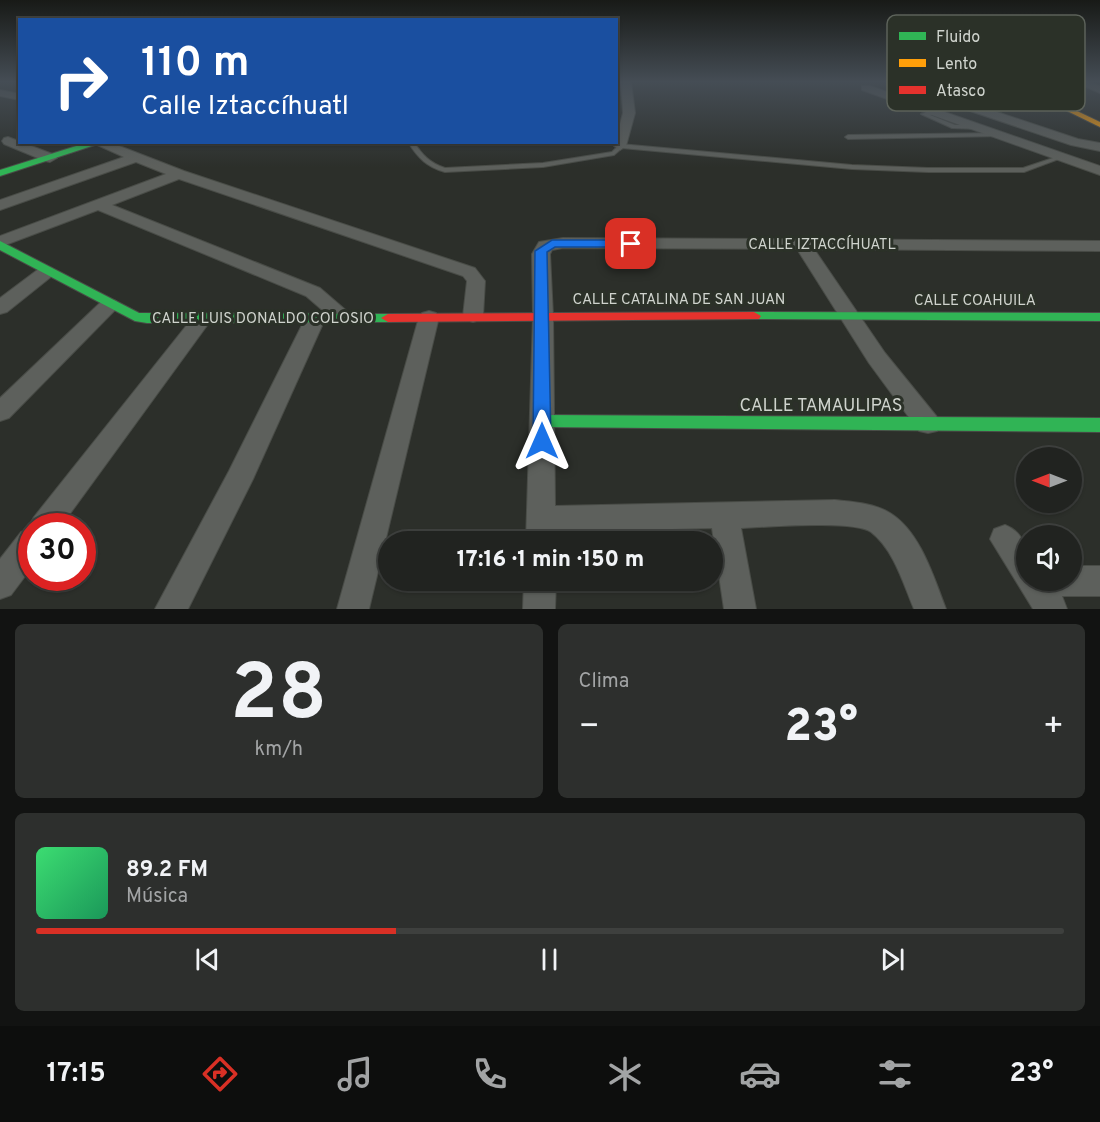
<!DOCTYPE html>
<html lang="es">
<head>
<meta charset="utf-8">
<style>
	body { margin:0; font-family:Overpass,sans-serif; background:#2d2f2d; color:#f1f3f6; height:100vh; display:flex; flex-direction:column; font-size:22px; white-space:nowrap }
	* { box-sizing:border-box; margin:0 }
	p { font-size:20px; color:#a2a4a5 }
	.icon { flex:none; width:33px; height:33px; fill:none; stroke:currentColor; stroke-width:2; stroke-linecap:round; stroke-linejoin:round }
	.map { position:relative; height:609px; overflow:hidden }
	.side { display:flex; flex-direction:column; gap:15px; padding:15px; background:#121312; flex:1 }
	.side>* { flex:none }
	.guide { position:absolute; left:18px; top:18px; width:600px; height:126px; border-radius:0px; box-shadow:0 2px 4px #0004,0 0 0 2px #3e403e; background:#1a4fa0; color:#fff; overflow:hidden }
	.needle { width:39px; rotate:270deg }
	.buttons { position:absolute; left:1016px; top:447px; display:grid; gap:12px }
	.buttons a { display:grid; place-items:center; width:66px; height:66px; border-radius:50%; background:#212320; box-shadow:0 2px 4px #0004,0 0 0 2px #3e403e; font-size:30px }
	.speed { position:absolute; left:18px; top:513px; display:flex; gap:12px; font-size:30px; font-weight:700; text-align:center }
	.speed>* { display:grid; place-content:center; width:78px; height:78px; border-radius:50%; background:#212320; box-shadow:0 2px 4px #0004,0 0 0 2px #3e403e; line-height:1 }
	.speed .limit { border:9px solid #d22; background:#fff; color:#111 }
	.pin { position:absolute; display:grid; place-items:center; width:51px; height:51px; color:#fff; margin:-26px; border-radius:12px; box-shadow:0 3px 9px #0006 }
	.me { position:absolute; width:66px; margin:-33px; rotate:0deg; stroke-linejoin:round; filter:drop-shadow(0 0 4px #0008) }
	.turn { display:flex; align-items:center; gap:21px; height:126px; padding:0 24px; font-size:27px }
	.turn .icon { width:78px; height:78px; stroke-width:2.5 }
	.turn b { display:block; font-size:42px; line-height:51px }
	.big { font-size:45px; font-weight:800; line-height:1.1 }
	.side .tile { flex:1; display:flex; flex-direction:column; justify-content:center; gap:9px; min-width:0; padding:0 21px; border-radius:9px; background:#2d2f2d }
	.side .dial { align-items:center; gap:0 }
	.dial b { font-size:78px; line-height:1 }
	.song { display:flex; align-items:center; gap:18px }
	.cover { width:72px; height:72px; border-radius:9px; background:linear-gradient(135deg,hsl(140 70% 55%),hsl(150 70% 35%)) }
	.played { height:6px; border-radius:3px; background:linear-gradient(90deg,#d93025 35%,#3e403e 35%) }
	.keys { display:flex; justify-content:space-around; direction:ltr }
	.heat { display:flex; justify-content:space-between; align-items:center; font-size:33px; direction:ltr }
	.side .tiles { flex:1; display:grid; gap:15px; grid-template-columns:1fr 1fr }
	.tile:last-child { grid-column:span 2 }
	.trip { position:absolute; left:378px; top:531px; width:345px; height:60px; border-radius:30px; background:#212320; box-shadow:0 2px 4px #0004,0 0 0 2px #3e403e; font-weight:800; line-height:60px; text-align:center }
	.dock { display:flex; height:96px; justify-content:space-around; align-items:center; background:#0d0e0d; color:#a2a4a5 }
	.dock .icon { width:42px; height:42px }
	.dock .current { color:#d93025 }
	.dock b { font-size:27px; color:#f1f3f6 }
	.map>svg:first-child { display:block }
</style>
</head>
<body>
<div class="map">
<svg width="1100" height="609" viewBox="0 0 1100 609">
	<rect width="100%" height="100%" fill="#2c2f2a"/>
	<path fill="#3b4c30" d="M921,82H948L1017,121L907,84Z"/>
	<g fill="none" stroke-linecap="round" stroke-linejoin="round">
		<g stroke="#494c47" stroke-width="2">
			<path id="lane" d="M936,110L938,111V113L930,115L955,125H979L982,127L979,129L952,128L921,114Z
				M998,133L1000,134V136L848,139L845,137L848,135Z
				M340,142H357L354,144Z
				M408,142H414C422,155 430,163 445,168L543,163L612,152L620,144L852,165L928,168H1023L1059,156L1064,157L1024,172H928L852,169L622,148L614,155L543,167L445,172C427,167 418,158 408,142Z"/>
		</g>
		<g stroke="#494c47" stroke-width="2">
			<path id="street" d="M621,82H631L635,113L626,146L620,150L614,146L623,113Z
				M897,82H907L1078,139L1100,143V151L1071,145L902,88L898,86Z
				M947,82H959L1004,108L999,111L995,110Z
				M1075,82H1088L1100,86V93Z
				M862,86H870L1100,166V175L862,90Z
				M0,90L20,94V100L0,96Z
				M8,137L55,155L57,158L50,162L45,161L4,144L2,141L4,138Z
				M109,142L184,171L475,268L485,281L483,316L480,320L473,322L466,320L463,316L467,281L463,276L179,179L112,205L320,288L349,313L352,317L349,321L342,323L335,321L306,296L98,210L0,247V236L166,174L136,162L0,210V200L124,157L93,143Z
				M563,238L1100,241V251L814,249L885,353L937,417L940,424L937,431L928,433L919,431L869,363L797,249L563,248L552,250L550,254L553,316L555,506L835,500C853,502 874,503 890,513C920,531 934,578 946,609H914C903,583 894,550 871,532C854,520 766,527 741,528L756,609H724L712,528L556,532V542H526L533,316L532,254L539,242Z
				M46,267L52,268L55,272L52,276L7,312L0,314V298L40,268Z
				M109,299L116,301L119,305L116,309L9,418L0,421V398L102,301Z
				M429,311L436,313L439,317L369,609H337L419,317L422,313Z
				M315,313L322,315L325,319L253,479L188,609H155L229,471L305,319L308,315Z
				M201,314L208,316L211,320L61,526H32V567L11,595L0,599V559L21,532L31,529L29,526L34,517L194,316Z
				M1005,525C1030,535 1026,557 1026,580H1071V566H1100V596H1062L1067,609H1033L990,539L994,529Z
				M524,580H556L555,609H523Z"/>
		</g>
		<g stroke="#494c47" stroke-width="2">
			<path id="fast" d="M89,142H104L0,176V170Z
				M0,241L139,313L388,314L395,318L388,322L147,323L135,321L0,250Z
				M754,312L1100,313V321L749,319L747,316Z
				M542,415L1100,418V432L542,427L536,426L533,421L536,416Z"/>
		</g>
		<g stroke="#494c47" stroke-width="2">
			<path id="slow" d="M1008,82H1016L1100,122V127Z"/>
		</g>
		<g stroke="#494c47" stroke-width="2">
			<path id="jam" d="M754,312L761,316L759,319L388,322L381,318L388,314Z"/>
		</g>
		<use href="#lane" fill="#5d605c" fill-rule="evenodd"/>
		<use href="#street" fill="#5d605c" fill-rule="evenodd"/>
		<use href="#fast" fill="#30b455" fill-rule="evenodd"/>
		<use href="#slow" fill="#ff9f0a" fill-rule="evenodd"/>
		<use href="#jam" fill="#e5322d" fill-rule="evenodd"/>
	</g>
	<linearGradient id="sky" x2="0" y2="1"><stop stop-color="#181a17"/><stop offset="0.49" stop-color="#454d55"/><stop offset="1" stop-color="#454d55" stop-opacity="0"/></linearGradient>
	<rect width="1100" height="167" fill="url(#sky)"/>
	<path fill="#1a73e8" stroke="#114b97" stroke-width="1.5" d="M552,240H631L637,244L631,247H555L547,252L551,441L548,446L542,448L536,446L533,441L535,251Z"/>
	<g text-anchor="middle" stroke-width="6" stroke-linejoin="round" paint-order="stroke">
		<g font-size="15" fill="#cfd3cd" stroke="#2b3128">
			<text x="822" y="249">CALLE IZTACCÍHUATL</text>
			<text x="679" y="304">CALLE CATALINA DE SAN JUAN</text>
			<text x="975" y="305">CALLE COAHUILA</text>
			<text x="263" y="323">CALLE LUIS DONALDO COLOSIO</text>
		</g>
		<g font-size="18" fill="#cfd3cd" stroke="#2b3128">
			<text x="821" y="411">CALLE TAMAULIPAS</text>
		</g>
	</g>
	<rect x="887" y="15" width="198" height="96" rx="9" fill="#2b3128" stroke="#5c625a" stroke-width="1.5"/>
	<rect x="899" y="32" width="27" height="8" fill="#30b455"/>
	<rect x="899" y="59" width="27" height="8" fill="#ff9f0a"/>
	<rect x="899" y="86" width="27" height="8" fill="#e5322d"/>
	<g font-size="16" fill="#cfd3cd">
		<text x="936" y="42">Fluido</text>
		<text x="936" y="69">Lento</text>
		<text x="936" y="96">Atasco</text>
	</g>
</svg>
<div class="buttons">
<a><svg class="needle" viewBox="-14 -14 28 28"><path d="M0-13l5 13h-10z" fill="#e53935"/><path d="M0 13l5-13h-10z" fill="#a2a4a5"/></svg></a>
<a><svg class="icon" aria-label="sound" viewBox="0 0 24 24"><path d="M4 9h4l5-4v14l-5-4H4zM17 9q2 3 0 6"/></svg></a>
</div>
<div class="speed"><div class="limit">30</div></div>
<div class="pin" style="left:631px;top:244px;background:#d93025"><svg class="icon" aria-label="arrive" viewBox="0 0 24 24"><path d="M6 21V4h12l-3 4 3 4H6"/></svg></div>
<svg class="me" style="left:542px;top:441px" viewBox="-20 -20 40 40"><path d="M0-17L14 15 0 8-14 15z" fill="#1a73e8" stroke="#fff" stroke-width="4"/></svg>
<div class="trip">17:16 · 1 min · 150 m</div>
<div class="guide">
<div class="turn"><svg class="icon" aria-label="right" viewBox="0 0 24 24"><path d="M7 20v-9h11M14 6l5 5-5 5"/></svg><div><b>110 m</b>Calle Iztaccíhuatl</div></div>
</div>
</div>
<section class="side">
<div class="tiles">
<div class="tile dial"><b>28</b><p>km/h</p></div>
<div class="tile"><p>Clima</p>
<div class="heat"><a>−</a><b class="big">23°</b><a>+</a></div>
</div>
<div class="tile">
<div class="song"><i class="cover"></i><div><b>89.2 FM</b><p>Música</p></div></div>
<div class="played"></div>
<div class="keys"><svg class="icon" aria-label="previous" viewBox="0 0 24 24"><path d="M18 5L8 12l10 7zM5 5v14"/></svg><svg class="icon" aria-label="pause" viewBox="0 0 24 24"><path d="M8 5v14M16 5v14"/></svg><svg class="icon" aria-label="next" viewBox="0 0 24 24"><path d="M6 5l10 7-10 7zM19 5v14"/></svg></div>
</div>
</div>
</section>
<nav class="dock">
<b>17:15</b>
<svg class="icon current" aria-label="directions" viewBox="0 0 24 24"><path d="M12 3l9 9-9 9-9-9zM9 14v-3h6M13 9l2 2-2 2"/></svg>
<svg class="icon" aria-label="music" viewBox="0 0 24 24"><path d="M9 18V5l10-2v13"/><circle cx="6" cy="18" r="3"/><circle cx="16" cy="16" r="3"/></svg>
<svg class="icon" aria-label="phone" viewBox="0 0 24 24"><path d="M5 4h4l2 5-3 2q2 4 5 5l2-3 5 2v4C11 20 4 13 5 4z"/></svg>
<svg class="icon" aria-label="climate" viewBox="0 0 24 24"><path d="M12 3v18M4 7l16 10M4 17L20 7"/></svg>
<svg class="icon" aria-label="car" viewBox="0 0 24 24"><path d="M5 17H2v-5l4-1 3-4h7l3 4 3 1v5h-3M9 17h6M6 11h13"/><circle cx="7" cy="17" r="2"/><circle cx="17" cy="17" r="2"/></svg>
<svg class="icon" aria-label="filters" viewBox="0 0 24 24"><path d="M4 7h16M4 17h16"/><circle cx="9" cy="7" r="2"/><circle cx="15" cy="17" r="2"/></svg>
<b>23°</b>
</nav>
</body>
</html>
